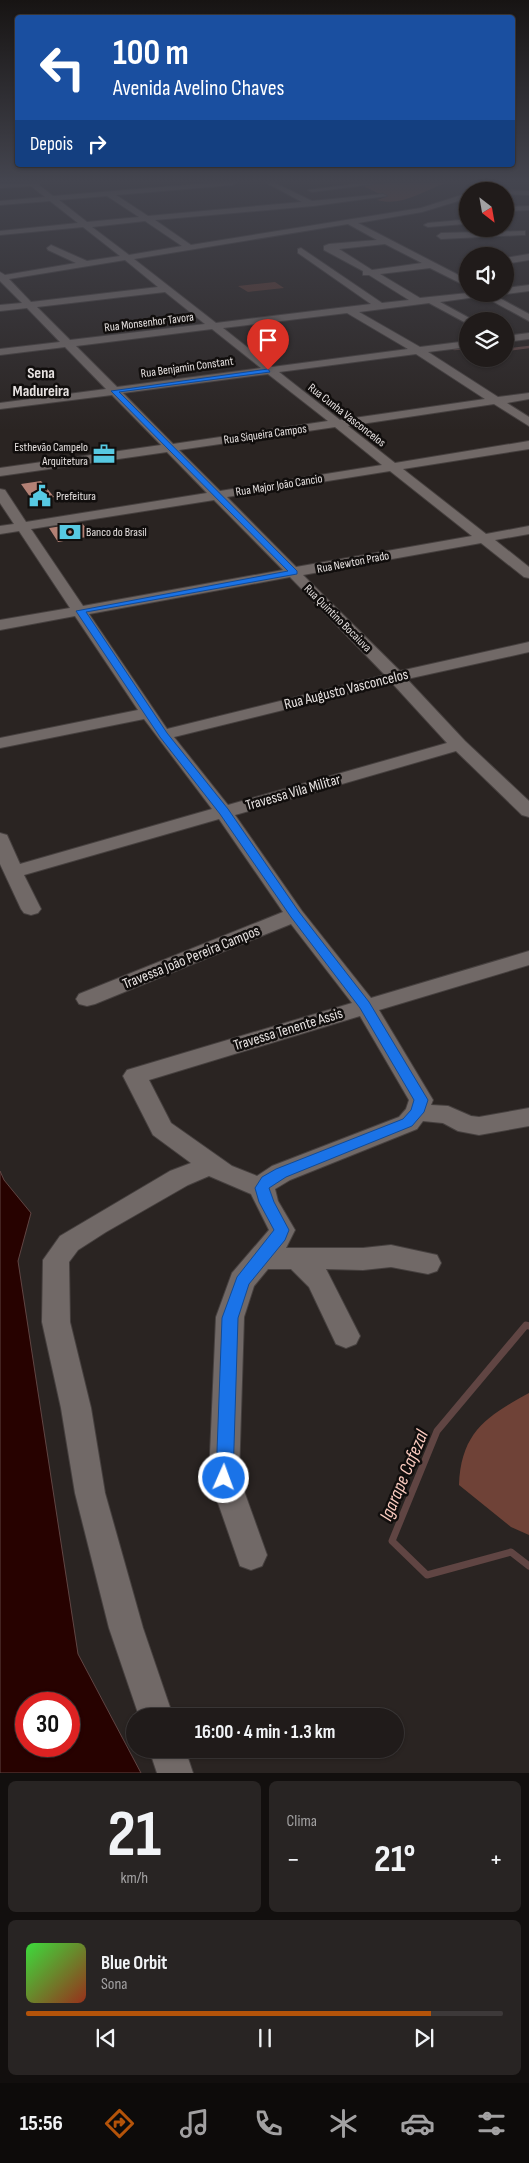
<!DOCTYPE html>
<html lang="pt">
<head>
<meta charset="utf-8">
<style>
	body { margin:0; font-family:"Sofia Sans Condensed",sans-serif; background:#282423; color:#f1f3f6; height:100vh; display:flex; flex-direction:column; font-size:19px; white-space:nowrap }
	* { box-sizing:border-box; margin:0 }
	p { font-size:16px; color:#a2a1a2 }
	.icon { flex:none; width:28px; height:28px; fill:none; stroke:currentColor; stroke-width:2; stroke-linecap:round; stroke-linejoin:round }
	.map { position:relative; height:1773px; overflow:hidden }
	.side { display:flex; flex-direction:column; gap:8px; padding:8px; background:#120f0e; flex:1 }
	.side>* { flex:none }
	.top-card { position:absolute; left:15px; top:15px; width:500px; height:152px; border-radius:5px; box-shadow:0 1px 4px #0004,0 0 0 1px #3d3939; background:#1a4fa0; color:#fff; overflow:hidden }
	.needle { width:32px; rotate:149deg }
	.tools { position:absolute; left:459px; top:182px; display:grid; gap:10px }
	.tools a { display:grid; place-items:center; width:55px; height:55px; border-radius:50%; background:#201b1a; box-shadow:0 1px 4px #0004,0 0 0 1px #3d3939; font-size:25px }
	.speed { position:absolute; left:15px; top:1692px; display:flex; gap:10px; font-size:25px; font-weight:700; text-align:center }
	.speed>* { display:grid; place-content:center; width:65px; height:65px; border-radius:50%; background:#201b1a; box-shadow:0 1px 4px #0004,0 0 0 1px #3d3939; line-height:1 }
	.speed .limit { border:8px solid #d22; background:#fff; color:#111 }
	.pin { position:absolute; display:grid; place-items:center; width:42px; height:42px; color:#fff; margin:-51px -21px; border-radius:50% 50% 50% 0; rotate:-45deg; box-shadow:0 0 5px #0007 }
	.pin .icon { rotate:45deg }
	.me { position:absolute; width:55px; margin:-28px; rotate:2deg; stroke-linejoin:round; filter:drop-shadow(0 0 4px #0008) }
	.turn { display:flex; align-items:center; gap:18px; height:105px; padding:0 15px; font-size:22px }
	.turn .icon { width:65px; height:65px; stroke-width:2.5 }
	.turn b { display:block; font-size:35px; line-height:42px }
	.then { display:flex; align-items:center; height:48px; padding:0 15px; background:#0003; gap:10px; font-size:19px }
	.big { font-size:38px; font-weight:700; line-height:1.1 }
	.side .widget { flex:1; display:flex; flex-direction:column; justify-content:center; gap:8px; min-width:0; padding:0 18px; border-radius:8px; background:#282423 }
	.side .dial { align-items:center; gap:0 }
	.dial b { font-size:65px; line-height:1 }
	.song { display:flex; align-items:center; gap:15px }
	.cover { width:60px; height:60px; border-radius:8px; background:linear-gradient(135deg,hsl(120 70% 55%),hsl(10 70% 35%)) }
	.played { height:5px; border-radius:2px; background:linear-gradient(90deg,#b45309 85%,#3d3939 85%) }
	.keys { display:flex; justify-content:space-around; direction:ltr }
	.heat { display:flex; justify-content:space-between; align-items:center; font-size:28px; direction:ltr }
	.side .tiles { flex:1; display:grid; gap:8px; grid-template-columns:1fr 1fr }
	.widget:last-child { grid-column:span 2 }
	.trip { position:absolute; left:126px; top:1708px; width:278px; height:50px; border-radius:25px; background:#201b1a; box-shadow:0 1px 4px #0004,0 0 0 1px #3d3939; font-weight:700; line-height:50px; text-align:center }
	.tabs { display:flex; height:80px; justify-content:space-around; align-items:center; background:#0d0b0a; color:#a2a1a2 }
	.tabs .icon { width:35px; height:35px }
	.tabs .on { color:#b45309 }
	.tabs b { font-size:22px; color:#f1f3f6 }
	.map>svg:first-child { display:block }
</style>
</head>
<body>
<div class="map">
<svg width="529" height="1773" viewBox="0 0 529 1773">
	<rect width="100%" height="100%" fill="#2a2422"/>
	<path fill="#563831" d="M275,282L284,288L248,292L238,286Z"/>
	<path fill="#6f4237" d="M385,183H445C424,191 401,207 377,200L386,197L363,186Z
		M529,1393V1535L511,1527L459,1485C461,1432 487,1416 529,1393Z"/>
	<path fill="#270200" stroke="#604543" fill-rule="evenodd" d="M0,1171L4,1180L31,1213L18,1261L78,1654L141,1773H0ZM26,1704H69V1746H26Z"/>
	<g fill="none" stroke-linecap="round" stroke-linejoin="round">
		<path stroke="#604543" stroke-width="2.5" d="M454,349L468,348
			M505,350L529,347"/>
		<path stroke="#604543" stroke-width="7" d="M529,1326L526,1325L437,1431L392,1541L427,1575L511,1552L529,1566"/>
	</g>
	<path fill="#b38175" d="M41,481L54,497L33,501L21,484Z
		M82,523L92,536L58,542L49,528Z"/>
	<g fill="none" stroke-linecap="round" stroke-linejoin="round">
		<g stroke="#46403f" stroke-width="2">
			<path id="minor" d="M40,183L39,185L53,196L211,183H236L232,185L116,195L148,216L302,202L267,183H275L312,201L383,194L387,196L313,206L155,220L191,245L421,208L468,193V198L422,212L358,223L468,280V287L430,268L380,274L420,298L468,293L492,294L529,314V321L483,296L440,302L471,319L473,321H468V324L429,303L359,312L420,347L468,341V347L428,352L498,397L529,393V399L507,403L529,417V426L494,404L348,426L395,463L529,441V449L403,469L486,534L529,526V534L495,540L529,567V578L524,577L481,543L303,575L400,671L529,642V652L407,679L465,741L529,801V817L522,815L456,751L235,815L302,911L371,998L529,951V965L379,1010L433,1100L431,1105L448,1106L471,1116L479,1117L529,1108V1126L479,1135L458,1131L443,1123L423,1121L417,1129L290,1180L275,1189L278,1201L295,1230L286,1248H363L391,1245L437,1255L441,1263L437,1271L428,1274L391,1267L363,1270L326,1269L360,1336L356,1344L346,1348L336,1344L309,1287L291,1269H268L254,1286L244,1317L239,1477L267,1555L262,1566L251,1570L240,1566L209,1477L216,1317L232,1273L269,1230L251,1194L209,1176L188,1185L106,1232L78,1250L69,1262L70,1322L91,1408L105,1493L143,1628L173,1716H139L109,1628L75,1493L61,1408L42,1322L43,1260L60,1236L170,1171L191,1163L153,1135L123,1076L127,1070L352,1003L291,924L95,1004L87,1006L79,1004L76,999L79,994L283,912L219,819L24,875L41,909L38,913L31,915L24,913L21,909L0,864V833L7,835L20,864L212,809L144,719L0,748V738L138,710L75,616L0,630V620L70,608L19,531L0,534V526L14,524L0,503V489L5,490L26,522L207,493L167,452L0,476V468L161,445L112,395L0,409V403L106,389L65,347L0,355V349L60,342L27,308L0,311V305L22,303L0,281V272L5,275L76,263L48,250L47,248L51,245L87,261L120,256L83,227L0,235V231L78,223L50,201L0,205V201L45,197L31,186L0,188V184ZM107,196L139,217L87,222L59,200ZM145,221L182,246L129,255L92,227ZM348,224L377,240L329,244L324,246V250L363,271V275H369L409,300L382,303L301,248L298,249V253L371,304L216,323L134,259ZM385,244L422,263L372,270L339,249ZM125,260L158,287L31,302L9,279ZM165,292L205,324L70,340L37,307ZM347,313L408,349L272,367L223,328ZM212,329L261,368L117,387L76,346ZM416,354L485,399L340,420L279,372ZM268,374L328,421L173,444L123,393ZM335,427L382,465L220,491L179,450ZM390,471L472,536L296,567L227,497ZM214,500L283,570L83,606L31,529ZM290,577L385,675L167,729L89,614ZM392,683L447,743L228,805L174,737ZM360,1016L409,1100L406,1109L399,1117L272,1166L257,1176L232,1166L171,1123L149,1080Z
				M362,183L374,184L312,192L308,190Z
				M490,183H499L482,191H472Z
				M505,190L529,191V195L505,194V191H502Z
				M529,206V210L505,211V207Z
				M461,220H464V224L428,227L424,225L428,223Z
				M525,231V235H522L441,239L437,236L441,233Z
				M529,254V260L505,264V258Z
				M529,285V291L505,294V288Z
				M529,333V339L505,342V336Z
				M149,1749H185L193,1773H157Z"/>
		</g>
		<use href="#minor" fill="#716967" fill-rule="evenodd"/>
	</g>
	<linearGradient id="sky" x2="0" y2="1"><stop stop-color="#171413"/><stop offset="0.42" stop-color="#44454f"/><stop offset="1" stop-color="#44454f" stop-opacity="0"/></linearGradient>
	<rect width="529" height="431" fill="url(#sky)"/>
	<path fill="#1a73e8" stroke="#114b97" d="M268,369L270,372L119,392L297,571V574L86,612L167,733L228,809L299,912L369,1002L428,1100L424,1112L412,1126L286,1177L269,1188L274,1202L289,1230L285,1240L249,1284L238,1318L233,1478L230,1483L224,1486L218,1483L216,1478L222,1318L237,1277L274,1230L259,1202L255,1188L262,1177L276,1169L403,1119L411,1110L414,1100L360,1008L291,917L220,814L160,737L76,611L288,571L111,391Z"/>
	<defs>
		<g id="office-bare" transform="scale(1.725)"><path d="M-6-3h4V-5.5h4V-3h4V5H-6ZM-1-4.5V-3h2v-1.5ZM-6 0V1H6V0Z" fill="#57c9e2" stroke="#110e0d" stroke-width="2.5" paint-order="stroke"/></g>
		<g id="civic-bare" transform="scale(1.725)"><path d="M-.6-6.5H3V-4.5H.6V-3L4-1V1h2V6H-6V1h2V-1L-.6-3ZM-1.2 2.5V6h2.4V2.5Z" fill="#57c9e2" stroke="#110e0d" stroke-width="2.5" paint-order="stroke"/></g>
		<g id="bank-bare" transform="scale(1.725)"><path d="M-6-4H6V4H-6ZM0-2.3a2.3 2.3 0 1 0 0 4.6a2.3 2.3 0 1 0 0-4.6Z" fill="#57c9e2" stroke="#110e0d" stroke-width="2.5" paint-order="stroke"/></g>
	</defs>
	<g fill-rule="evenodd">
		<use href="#office-bare" x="104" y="454"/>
		<use href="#civic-bare" x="40" y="496"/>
		<use href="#bank-bare" x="70" y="532"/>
	</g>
	<g text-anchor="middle" stroke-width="5" stroke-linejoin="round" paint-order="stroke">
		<g font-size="12" fill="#e6e1e0" stroke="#110e0d">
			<text transform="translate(149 322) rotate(-7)" y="4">Rua Monsenhor Tavora</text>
			<text transform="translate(187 367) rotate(-8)" y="4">Rua Benjamin Constant</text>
			<text transform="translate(347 415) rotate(38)" y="4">Rua Cunha Vasconcelos</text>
			<text transform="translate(265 434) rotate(-8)" y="4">Rua Siqueira Campos</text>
			<text transform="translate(279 485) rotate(-9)" y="4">Rua Major João Cancio</text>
			<text transform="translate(353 562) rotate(-11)" y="4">Rua Newton Prado</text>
			<text transform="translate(338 618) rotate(45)" y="4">Rua Quintino Bocaiuva</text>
		</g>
		<g font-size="12" fill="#e6e1e0" stroke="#110e0d" text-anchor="start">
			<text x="88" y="451" text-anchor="end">Esthevão Campelo<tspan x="88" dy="14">Arquitetura</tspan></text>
			<text x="56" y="500">Prefeitura</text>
			<text x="86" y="536">Banco do Brasil</text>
		</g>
		<g font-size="15" fill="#e6e1e0" stroke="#110e0d">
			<text transform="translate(346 689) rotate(-14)" y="5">Rua Augusto Vasconcelos</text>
			<text transform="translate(293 792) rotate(-16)" y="5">Travessa Vila Militar</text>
			<text transform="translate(191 957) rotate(-22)" y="5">Travessa João Pereira Campos</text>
			<text transform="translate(288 1029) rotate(-17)" y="5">Travessa Tenente Assis</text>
		</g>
		<g font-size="16" font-weight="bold" fill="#e6e1e0" stroke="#110e0d">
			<text x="41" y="378">Sena<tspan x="41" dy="18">Madureira</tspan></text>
		</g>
		<g font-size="19" font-style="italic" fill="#fbcbbf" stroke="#110e0d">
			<text transform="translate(403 1475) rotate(-67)" y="7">Igarape Cafezal</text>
		</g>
	</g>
</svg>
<div class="tools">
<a><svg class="needle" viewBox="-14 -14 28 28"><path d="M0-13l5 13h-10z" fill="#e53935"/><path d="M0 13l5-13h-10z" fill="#a2a1a2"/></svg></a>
<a><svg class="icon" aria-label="sound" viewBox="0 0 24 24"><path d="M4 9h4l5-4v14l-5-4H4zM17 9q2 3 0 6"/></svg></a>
<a><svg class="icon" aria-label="layers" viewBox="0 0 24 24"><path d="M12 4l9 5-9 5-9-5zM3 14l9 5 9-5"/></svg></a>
</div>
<div class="speed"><div class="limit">30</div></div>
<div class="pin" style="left:268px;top:370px;background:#d93025"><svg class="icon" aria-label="arrive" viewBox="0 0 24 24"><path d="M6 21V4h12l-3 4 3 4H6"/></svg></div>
<svg class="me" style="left:224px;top:1478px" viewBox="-20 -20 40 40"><circle r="17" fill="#1a73e8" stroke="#fff" stroke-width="3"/><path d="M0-11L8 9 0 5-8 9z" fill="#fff"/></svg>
<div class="trip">16:00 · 4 min · 1.3 km</div>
<div class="top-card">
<div class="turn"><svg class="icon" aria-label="left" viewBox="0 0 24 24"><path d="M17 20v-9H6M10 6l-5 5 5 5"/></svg><div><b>100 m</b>Avenida Avelino Chaves</div></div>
<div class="then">Depois<svg class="icon" aria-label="right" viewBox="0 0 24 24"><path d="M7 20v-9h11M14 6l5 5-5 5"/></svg></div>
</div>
</div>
<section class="side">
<div class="tiles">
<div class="widget dial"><b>21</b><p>km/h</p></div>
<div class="widget"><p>Clima</p>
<div class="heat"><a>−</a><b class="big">21°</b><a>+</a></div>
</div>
<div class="widget">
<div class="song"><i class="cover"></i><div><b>Blue Orbit</b><p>Sona</p></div></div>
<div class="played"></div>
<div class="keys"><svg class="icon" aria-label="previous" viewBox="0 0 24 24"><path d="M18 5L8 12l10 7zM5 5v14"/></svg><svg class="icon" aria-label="pause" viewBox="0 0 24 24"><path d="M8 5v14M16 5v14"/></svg><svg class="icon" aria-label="next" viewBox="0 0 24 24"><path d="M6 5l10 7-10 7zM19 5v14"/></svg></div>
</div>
</div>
</section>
<nav class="tabs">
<b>15:56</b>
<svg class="icon on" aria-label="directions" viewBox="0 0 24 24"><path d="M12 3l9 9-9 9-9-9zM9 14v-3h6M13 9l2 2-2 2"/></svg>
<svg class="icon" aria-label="music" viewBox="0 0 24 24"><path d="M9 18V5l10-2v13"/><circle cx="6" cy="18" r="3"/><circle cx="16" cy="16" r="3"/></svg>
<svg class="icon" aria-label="phone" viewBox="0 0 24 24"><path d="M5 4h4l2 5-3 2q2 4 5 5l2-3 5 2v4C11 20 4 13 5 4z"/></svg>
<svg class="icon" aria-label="climate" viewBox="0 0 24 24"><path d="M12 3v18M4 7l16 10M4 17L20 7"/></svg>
<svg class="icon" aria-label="car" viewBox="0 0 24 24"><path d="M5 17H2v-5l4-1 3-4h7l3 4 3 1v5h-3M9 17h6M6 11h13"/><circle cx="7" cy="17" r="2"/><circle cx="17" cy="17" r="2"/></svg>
<svg class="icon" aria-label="filters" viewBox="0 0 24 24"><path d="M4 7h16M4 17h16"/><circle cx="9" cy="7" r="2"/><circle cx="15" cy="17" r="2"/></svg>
</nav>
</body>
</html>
